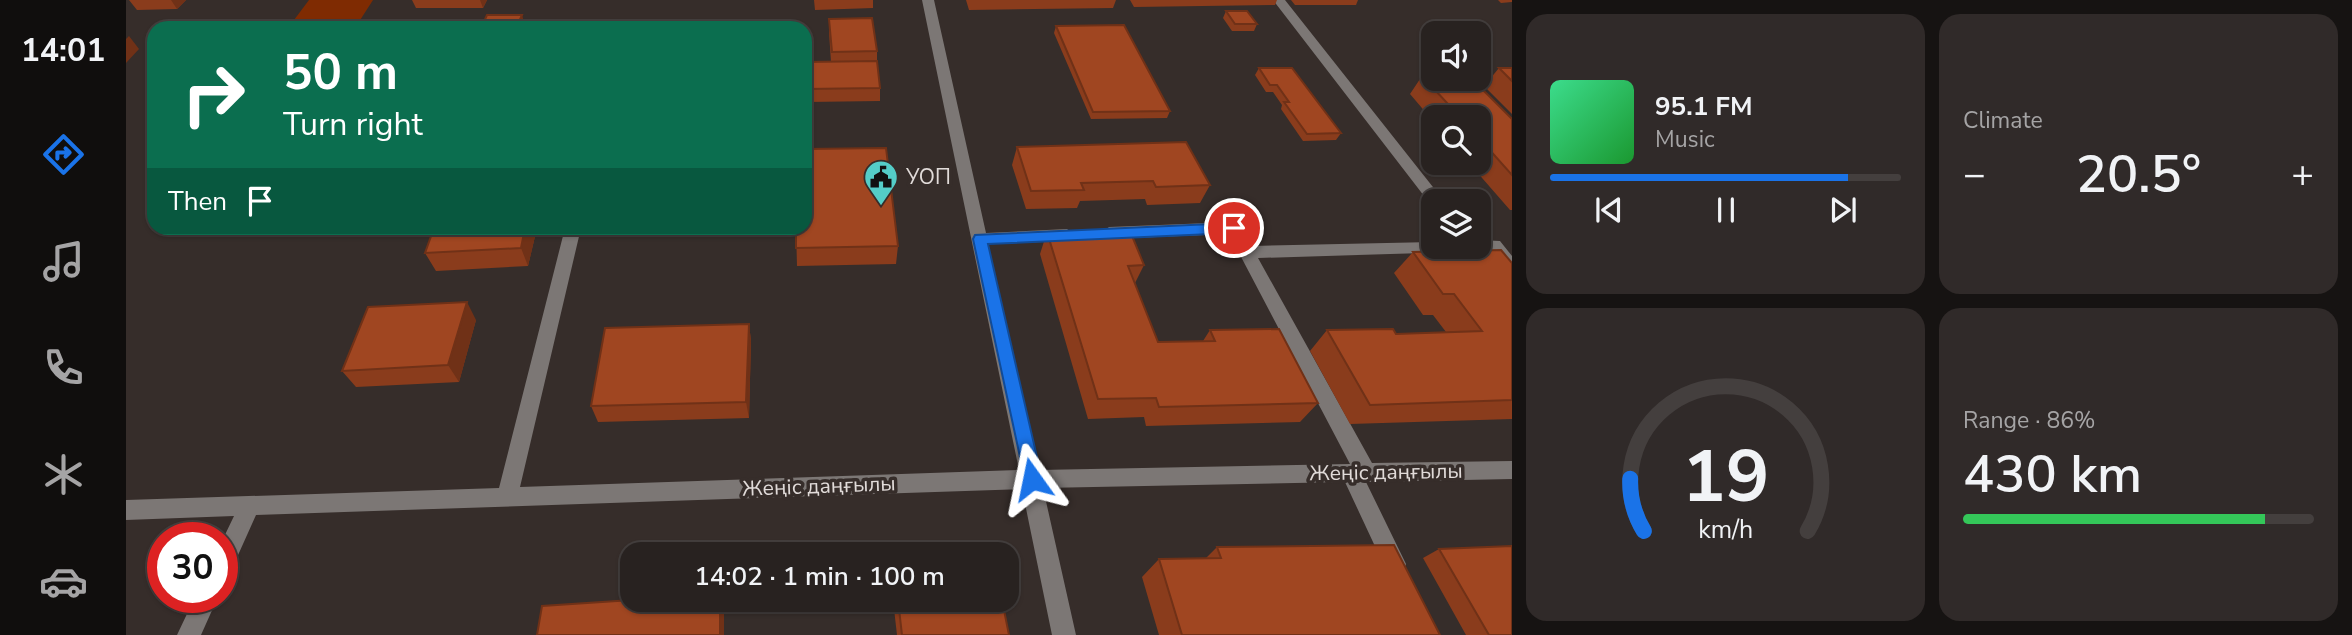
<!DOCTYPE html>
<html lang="en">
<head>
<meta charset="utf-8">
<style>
	body { margin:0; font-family:"Nunito Sans",sans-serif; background:#302a29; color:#f1f3f6; height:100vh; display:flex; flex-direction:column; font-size:26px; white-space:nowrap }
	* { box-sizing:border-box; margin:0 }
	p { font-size:23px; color:#a5a4a5 }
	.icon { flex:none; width:38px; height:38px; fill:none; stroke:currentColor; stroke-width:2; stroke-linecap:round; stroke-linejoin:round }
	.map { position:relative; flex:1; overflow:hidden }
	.sheet { display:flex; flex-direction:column; gap:14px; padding:14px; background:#161312; width:840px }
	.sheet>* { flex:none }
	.banner { position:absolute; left:21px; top:21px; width:665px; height:214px; border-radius:21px; box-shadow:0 2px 5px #0004,0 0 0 2px #443f3e; background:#0b6e4f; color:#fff; overflow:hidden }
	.tools { position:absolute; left:1295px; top:21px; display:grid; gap:14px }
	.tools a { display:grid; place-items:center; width:70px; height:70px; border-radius:14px; background:#282220; box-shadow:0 2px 5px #0004,0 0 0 2px #443f3e; font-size:35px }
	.speed { position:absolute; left:21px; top:522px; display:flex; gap:14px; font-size:35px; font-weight:700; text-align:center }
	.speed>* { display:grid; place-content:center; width:91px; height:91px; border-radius:50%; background:#282220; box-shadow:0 2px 5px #0004,0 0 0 2px #443f3e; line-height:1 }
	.speed .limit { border:10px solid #d22; background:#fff; color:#111 }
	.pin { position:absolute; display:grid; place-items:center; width:60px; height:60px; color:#fff; margin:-30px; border:4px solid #fff; border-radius:50%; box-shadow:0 2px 7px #0007 }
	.me { position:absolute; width:77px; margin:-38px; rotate:348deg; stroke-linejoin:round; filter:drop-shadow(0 0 5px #0008) }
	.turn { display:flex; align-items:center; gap:24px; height:147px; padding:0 21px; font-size:32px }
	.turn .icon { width:91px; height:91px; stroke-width:2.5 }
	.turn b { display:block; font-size:49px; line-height:60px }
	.then { display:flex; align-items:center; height:66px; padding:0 21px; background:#0003; gap:14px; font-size:26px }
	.big { font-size:52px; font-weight:600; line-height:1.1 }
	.sheet .tile { flex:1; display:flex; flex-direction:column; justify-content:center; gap:10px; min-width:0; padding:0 24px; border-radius:21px; background:#302a29 }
	.sheet .dial { align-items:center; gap:0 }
	.dial svg { height:182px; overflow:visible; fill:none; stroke:#443f3e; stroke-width:7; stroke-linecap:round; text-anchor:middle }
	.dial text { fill:#f1f3f6; stroke:none }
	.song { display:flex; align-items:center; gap:21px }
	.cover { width:84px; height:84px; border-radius:10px; background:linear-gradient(135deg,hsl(150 70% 55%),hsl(130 70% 35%)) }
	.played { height:7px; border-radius:4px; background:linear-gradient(90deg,#1a73e8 85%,#443f3e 85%) }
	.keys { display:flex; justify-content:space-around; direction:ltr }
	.heat { display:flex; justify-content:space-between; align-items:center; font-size:38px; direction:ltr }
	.charge { height:10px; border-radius:5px; background:linear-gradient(90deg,#34c759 86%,#443f3e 0) }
	.sheet .tiles { flex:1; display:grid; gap:14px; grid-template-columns:repeat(2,1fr) }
	.trip { position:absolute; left:494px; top:542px; width:399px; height:70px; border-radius:21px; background:#282220; box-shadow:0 2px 5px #0004,0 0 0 2px #443f3e; font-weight:600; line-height:70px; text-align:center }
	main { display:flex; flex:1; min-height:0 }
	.tabs { display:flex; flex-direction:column; width:126px; justify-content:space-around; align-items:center; background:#100e0d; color:#a5a4a5 }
	.tabs .icon { width:49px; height:49px }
	.tabs .current { color:#1a73e8 }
	.tabs b { font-size:32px; color:#f1f3f6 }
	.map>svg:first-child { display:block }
</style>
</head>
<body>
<main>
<nav class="tabs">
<b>14:01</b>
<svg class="icon current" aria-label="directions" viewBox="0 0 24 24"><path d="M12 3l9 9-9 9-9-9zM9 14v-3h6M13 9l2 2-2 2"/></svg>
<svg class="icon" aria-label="music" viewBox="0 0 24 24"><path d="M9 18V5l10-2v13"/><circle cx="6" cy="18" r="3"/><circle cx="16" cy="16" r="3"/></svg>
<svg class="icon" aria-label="phone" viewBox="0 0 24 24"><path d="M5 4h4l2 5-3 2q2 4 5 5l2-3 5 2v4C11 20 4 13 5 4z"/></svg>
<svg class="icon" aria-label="climate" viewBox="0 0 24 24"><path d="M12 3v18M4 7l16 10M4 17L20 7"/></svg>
<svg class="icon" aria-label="car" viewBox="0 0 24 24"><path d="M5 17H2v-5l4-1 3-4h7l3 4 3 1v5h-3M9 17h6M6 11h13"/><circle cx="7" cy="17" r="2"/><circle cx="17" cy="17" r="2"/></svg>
</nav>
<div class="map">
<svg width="1386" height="635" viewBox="0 0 1386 635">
	<rect width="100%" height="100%" fill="#362d2a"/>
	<path fill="#7f2b02" d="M183,0H247L229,28H162Z"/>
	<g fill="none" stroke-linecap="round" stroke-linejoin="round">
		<path fill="#7c7775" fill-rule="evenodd" d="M796,0H808L860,233L941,229L949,235L941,241L862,244L913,470L1224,464L1103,234L983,239L975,233L983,227L1108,222L1114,224L1126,246L1307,242V247H1353V240L1374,241L1386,256V273L1380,271L1364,251L1132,258L1246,463L1386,461V479L1240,482L1280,564L1277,572L1269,575L1261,572L1219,482L917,488L950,635H926L896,489L130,515L104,573L96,576V541L108,516L0,520V500L373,488L439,228H455L394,487L893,470Z
			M1147,0H1159L1318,201H1307V205H1305Z
			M69,597H92L75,635H51Z"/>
	</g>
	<path fill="#8a3c1c" d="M3,0H60L51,9L11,10Z
		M286,0H361L357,8H290Z
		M688,0H747V8L689,10Z
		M840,0H990L987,8L843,10Z
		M1004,0H1151L1149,5L1008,7Z
		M1165,0H1232L1230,5H1169Z
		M1372,0H1386V2L1375,3Z
		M1100,11L1131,24L1128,31H1106L1097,18Z
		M703,19L751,51V61L754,88V101L681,102L680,62H705L703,32Z
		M930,26L1044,111L1041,118L965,119L928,33Z
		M1133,68L1215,133L1210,140L1177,141L1155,109L1156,105L1147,92H1140L1129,75Z
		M1373,68H1386V114L1358,86Z
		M1296,76L1386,119V210H1384L1343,163H1353V117H1307V121L1284,94Z
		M891,147L1084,185L1074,203L1021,205L1019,199L954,201L951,208L900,209L886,165Z
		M411,228L402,266L310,271L299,253Z
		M670,228L772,246L770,264L671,266Z
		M921,232L1018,265L1009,283L1032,342L1077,341L1084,330L1192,403L1174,422L1020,426L1018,417L962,419L914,254Z
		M1287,252L1386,263V419L1224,424L1184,351L1201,330L1270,334L1320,332L1307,315H1297L1268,273Z
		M350,320L333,382L230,387L216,371Z
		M623,324L625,341L623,418L472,422L465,406Z
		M1091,547L1314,635H1033L1016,577L1033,559H1079Z
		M1313,549L1386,635H1340L1297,558Z
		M767,600H876L883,635H771Z"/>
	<path fill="#703117" d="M45,0H60L51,9Z
		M354,0H361L357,8Z
		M396,15L400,28L391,26Z
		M3,36L13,49L0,63V39Z
		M399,228H411L402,266L395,248Z
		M341,302L350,320L333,382L322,365Z
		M623,324L625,341L623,418L620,402Z
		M594,600H596L598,607V635H594Z"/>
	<path fill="#a04621" stroke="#703117" stroke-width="2" d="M1100,11H1121L1131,24H1109Z
		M361,15H396L391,26H420L419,28H355Z
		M746,18L751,51L706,52L703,19Z
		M998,25L1044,111L967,112L930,26Z
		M751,61L754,88L680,89V62Z
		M1133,68H1166L1215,133L1181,134L1158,102H1163L1151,85H1144Z
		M1373,68H1386V81Z
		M1296,76H1307V79H1346L1386,119V175L1353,138V117H1334Z
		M1060,142L1084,185L1030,187L1027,181L955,183L958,190L905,191L891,147Z
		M760,148L772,246L670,248V228H679V149Z
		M308,228H399L395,248L299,253Z
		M1004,231L1018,265L1002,266L1032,342L1089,341L1084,330L1153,329L1192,403L1033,407L1030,398L972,399L921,232Z
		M1375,250L1386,263V400L1244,405L1201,330L1267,329L1270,334L1356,331L1328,294H1317L1287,252Z
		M341,302L322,365L216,371L242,307Z
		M623,324L620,402L465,406L479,328Z
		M1268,545L1314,635H1056L1033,559L1095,558L1091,547Z
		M1386,546V635H1363L1313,549Z
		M506,600H594V635H411L416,606Z
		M772,600H876L883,635H776Z"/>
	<path fill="#1a73e8" stroke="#114b97" stroke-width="2" d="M1108,223L1115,228L1108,233L862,244L916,479L913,485L906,487L900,485L847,239L849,235Z"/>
	<defs>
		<g id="civic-pin" transform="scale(1.75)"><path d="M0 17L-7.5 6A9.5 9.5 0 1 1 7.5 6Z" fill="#54cdc8" stroke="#362d2a"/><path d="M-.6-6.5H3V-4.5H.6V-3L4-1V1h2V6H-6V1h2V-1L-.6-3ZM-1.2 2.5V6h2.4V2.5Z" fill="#111"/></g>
	</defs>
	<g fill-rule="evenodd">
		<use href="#civic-pin" x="755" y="177"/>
	</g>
	<g text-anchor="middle" stroke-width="7" stroke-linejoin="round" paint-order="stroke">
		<g font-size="21" fill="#e1dbd9" stroke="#362d2a" text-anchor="start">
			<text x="780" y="184">УОП</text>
		</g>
		<g font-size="21" fill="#e1dbd9" stroke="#362d2a">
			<text transform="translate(1260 472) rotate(-1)" y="7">Жеңіс даңғылы</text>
			<text transform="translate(693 486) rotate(-2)" y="7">Жеңіс даңғылы</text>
		</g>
	</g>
</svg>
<div class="tools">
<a><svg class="icon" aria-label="sound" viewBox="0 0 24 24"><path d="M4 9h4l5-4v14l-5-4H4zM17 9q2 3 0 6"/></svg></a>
<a><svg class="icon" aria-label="search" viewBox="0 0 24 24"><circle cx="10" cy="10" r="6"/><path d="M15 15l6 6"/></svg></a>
<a><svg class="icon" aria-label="layers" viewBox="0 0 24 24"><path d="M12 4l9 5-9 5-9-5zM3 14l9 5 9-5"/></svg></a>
</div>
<div class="speed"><div class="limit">30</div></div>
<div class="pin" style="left:1108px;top:228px;background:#d93025"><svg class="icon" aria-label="arrive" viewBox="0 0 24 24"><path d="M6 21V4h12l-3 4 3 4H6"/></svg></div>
<svg class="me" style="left:906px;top:479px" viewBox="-20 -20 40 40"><path d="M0-17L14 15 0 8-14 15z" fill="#1a73e8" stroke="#fff" stroke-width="4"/></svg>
<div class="trip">14:02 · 1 min · 100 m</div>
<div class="banner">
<div class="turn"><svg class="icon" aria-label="right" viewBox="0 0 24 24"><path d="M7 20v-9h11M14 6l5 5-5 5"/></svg><div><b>50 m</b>Turn right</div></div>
<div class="then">Then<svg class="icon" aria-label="arrive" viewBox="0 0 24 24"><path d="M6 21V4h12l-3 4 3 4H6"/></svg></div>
</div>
</div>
<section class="sheet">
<div class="tiles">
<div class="tile">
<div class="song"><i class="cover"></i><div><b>95.1 FM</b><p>Music</p></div></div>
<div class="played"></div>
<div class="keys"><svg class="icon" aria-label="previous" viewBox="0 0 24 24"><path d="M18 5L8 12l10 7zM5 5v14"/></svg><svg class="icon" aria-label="pause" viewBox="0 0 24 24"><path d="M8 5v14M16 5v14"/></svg><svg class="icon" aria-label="next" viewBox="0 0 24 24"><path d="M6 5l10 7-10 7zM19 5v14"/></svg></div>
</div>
<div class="tile"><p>Climate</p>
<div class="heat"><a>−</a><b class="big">20.5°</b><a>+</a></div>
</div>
<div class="tile dial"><svg viewBox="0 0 100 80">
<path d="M14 69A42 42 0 1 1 86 69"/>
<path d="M14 69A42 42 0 0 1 8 46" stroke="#1a73e8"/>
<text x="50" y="56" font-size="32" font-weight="700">19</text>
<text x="50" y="72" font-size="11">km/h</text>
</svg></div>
<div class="tile"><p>Range · 86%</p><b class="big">430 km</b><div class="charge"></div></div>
</div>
</section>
</main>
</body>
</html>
